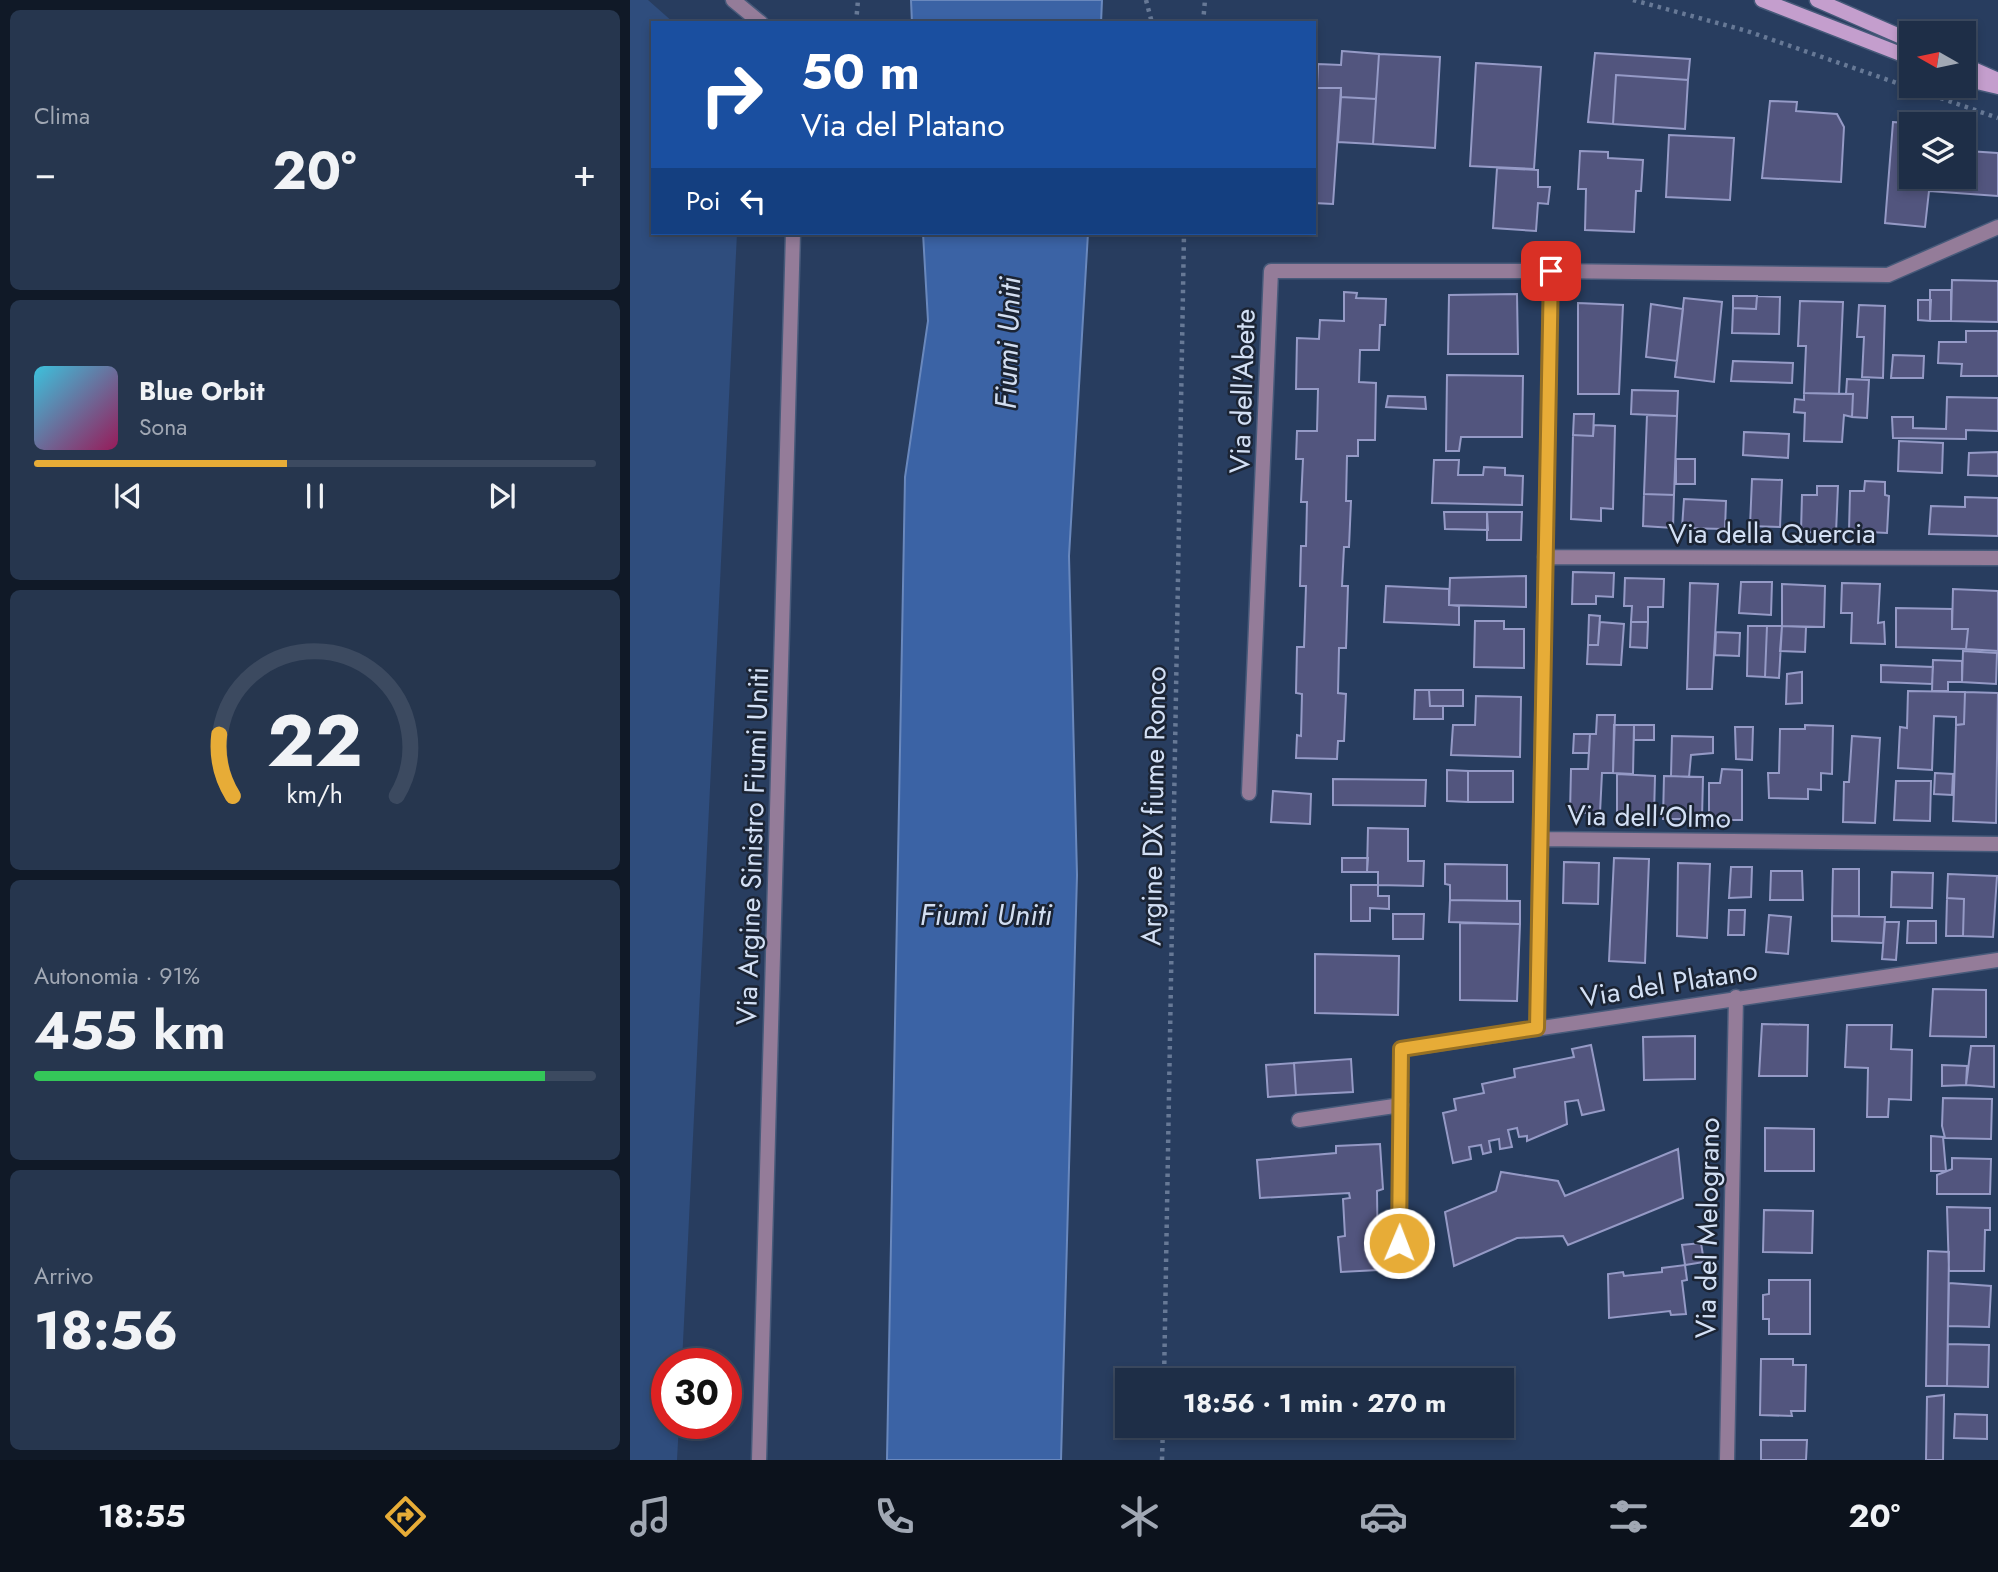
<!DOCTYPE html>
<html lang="it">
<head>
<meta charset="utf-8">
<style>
	body { margin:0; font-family:Jost,sans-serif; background:#26364e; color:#f1f3f6; height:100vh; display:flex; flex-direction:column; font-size:26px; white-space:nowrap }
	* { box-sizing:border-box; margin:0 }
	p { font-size:23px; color:#a1a8b4 }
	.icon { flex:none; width:38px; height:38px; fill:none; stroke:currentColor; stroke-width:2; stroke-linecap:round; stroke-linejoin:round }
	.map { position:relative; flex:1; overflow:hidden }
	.details { display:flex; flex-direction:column; gap:10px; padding:10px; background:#101927; width:630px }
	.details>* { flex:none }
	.hud { position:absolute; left:21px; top:21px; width:665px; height:214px; border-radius:0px; box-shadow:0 4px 10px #0003,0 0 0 2px #3c4a60; background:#1a4fa0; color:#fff; overflow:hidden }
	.needle { width:46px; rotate:279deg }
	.fabs { position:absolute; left:1269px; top:21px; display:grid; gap:14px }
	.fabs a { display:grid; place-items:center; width:77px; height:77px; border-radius:0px; background:#1e2e47; box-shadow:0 4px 10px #0003,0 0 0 2px #3c4a60; font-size:35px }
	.speed { position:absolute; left:21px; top:1348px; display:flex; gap:14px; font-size:35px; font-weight:700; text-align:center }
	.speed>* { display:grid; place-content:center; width:91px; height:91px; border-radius:50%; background:#1e2e47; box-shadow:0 4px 10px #0003,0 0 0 2px #3c4a60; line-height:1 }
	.speed .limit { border:10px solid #d22; background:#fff; color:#111 }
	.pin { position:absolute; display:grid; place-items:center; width:60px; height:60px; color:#fff; margin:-30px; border-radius:14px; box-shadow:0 4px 10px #0006 }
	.me { position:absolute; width:77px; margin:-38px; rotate:1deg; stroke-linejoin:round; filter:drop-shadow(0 0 5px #0008) }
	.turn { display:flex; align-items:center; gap:24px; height:147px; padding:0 35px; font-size:32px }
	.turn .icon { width:91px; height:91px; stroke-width:2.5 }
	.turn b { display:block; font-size:49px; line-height:60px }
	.then { display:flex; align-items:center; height:66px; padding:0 35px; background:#0003; gap:14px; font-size:26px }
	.big { font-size:52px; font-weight:700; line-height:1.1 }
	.details .widget { flex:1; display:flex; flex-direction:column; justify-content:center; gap:10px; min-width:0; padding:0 24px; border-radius:10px; background:#26364e }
	.details .dial { align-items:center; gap:0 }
	.dial svg { height:182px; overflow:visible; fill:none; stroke:#3c4a60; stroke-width:7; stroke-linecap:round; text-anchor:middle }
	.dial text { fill:#f1f3f6; stroke:none }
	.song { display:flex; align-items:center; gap:21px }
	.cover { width:84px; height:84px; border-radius:10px; background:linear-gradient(135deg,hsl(190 70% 55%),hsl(330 70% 35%)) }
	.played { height:7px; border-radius:4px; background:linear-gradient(90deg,#e7ac37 45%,#3c4a60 45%) }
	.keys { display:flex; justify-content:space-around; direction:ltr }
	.heat { display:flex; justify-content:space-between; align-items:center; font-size:38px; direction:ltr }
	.charge { height:10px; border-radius:5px; background:linear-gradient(90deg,#34c759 91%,#3c4a60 0) }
	.trip { position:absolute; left:485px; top:1368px; width:399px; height:70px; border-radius:0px; background:#1e2e47; box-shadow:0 4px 10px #0003,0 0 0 2px #3c4a60; font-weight:700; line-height:70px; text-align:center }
	.tabs { display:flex; height:112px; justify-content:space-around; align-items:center; background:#0c121c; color:#a1a8b4 }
	.tabs .icon { width:49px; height:49px }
	.tabs .active { color:#e7ac37 }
	.tabs b { font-size:32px; color:#f1f3f6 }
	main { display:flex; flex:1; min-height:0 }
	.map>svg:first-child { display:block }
</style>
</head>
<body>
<main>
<section class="details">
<div class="widget"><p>Clima</p>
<div class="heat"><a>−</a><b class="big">20°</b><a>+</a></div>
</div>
<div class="widget">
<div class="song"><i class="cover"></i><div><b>Blue Orbit</b><p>Sona</p></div></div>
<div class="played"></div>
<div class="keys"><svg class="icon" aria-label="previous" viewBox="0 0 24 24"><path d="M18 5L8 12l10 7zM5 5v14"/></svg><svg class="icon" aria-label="pause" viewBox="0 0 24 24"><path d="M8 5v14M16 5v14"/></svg><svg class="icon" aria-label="next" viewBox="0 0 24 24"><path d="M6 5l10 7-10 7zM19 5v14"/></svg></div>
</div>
<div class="widget dial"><svg viewBox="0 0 100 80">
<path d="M14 69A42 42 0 1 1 86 69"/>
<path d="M14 69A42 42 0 0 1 8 42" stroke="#e7ac37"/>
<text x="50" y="56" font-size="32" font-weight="700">22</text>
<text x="50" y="72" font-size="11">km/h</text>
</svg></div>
<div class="widget"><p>Autonomia · 91%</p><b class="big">455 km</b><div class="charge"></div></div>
<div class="widget"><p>Arrivo</p><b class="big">18:56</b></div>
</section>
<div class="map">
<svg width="1368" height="1460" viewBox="0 0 1368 1460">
	<rect width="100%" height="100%" fill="#283d5f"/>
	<path fill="#2f4d7d" d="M0,0H18L44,23H23V233H107L52,1363H37V1423H49L47,1460H0Z"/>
	<path fill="#3b63a5" stroke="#6988bd" stroke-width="2" d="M281,0H472L471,23H282Z
		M293,233H458L439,556L447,875L431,1460H257L275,477L298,321Z"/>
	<path fill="#52557e" stroke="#959ac6" stroke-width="2" d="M712,51L749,54L746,99L711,97V88H687L688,64L711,65Z
		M965,53L1060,59L1058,80L986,75L983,124L958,122Z
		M749,54L810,57L805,148L743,144Z
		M846,63L911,67L904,169L840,166Z
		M986,75L1058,80L1055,129L983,124Z
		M684,88H711L703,204L684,203Z
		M711,97L746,99L743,144L708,142Z
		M1140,101L1167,102L1166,111L1207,114L1214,127L1211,182L1132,178Z
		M1263,122L1287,124H1281V177H1334V139H1339L1338,151L1368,153V196L1299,191L1295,227L1255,223Z
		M1039,135L1104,138L1100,200L1036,197Z
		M950,151L978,152V158L1013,160L1011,191H1006L1004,232L955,230L956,189H948Z
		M867,168L908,170V187H920L918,204L908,203L906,231L863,228Z
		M1322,280L1368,281V322L1321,321Z
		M1300,290H1321V321H1300Z
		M714,292L727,293L726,298L756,299L755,325H750L749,350H730L729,382L746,383L745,440H728V456H717L716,501H721L719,547H714L712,586H718L716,648H709L708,693L716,694L714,741H708L707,759L666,758L667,735L671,736L672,694L666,693L667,647H674L676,586H670L671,546H676L677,502H671L673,459H666L667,431H687L688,389H666L667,338L689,339L690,320L714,321Z
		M887,294L888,354H818L819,295Z
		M1103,296H1127L1126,309L1103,308Z
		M1127,296L1150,297L1149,334L1102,333L1103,308L1126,309Z
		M1054,298L1092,302L1084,382L1045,377Z
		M1288,300H1301L1300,321L1288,320Z
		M1170,301L1213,302L1209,394L1174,393L1176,346H1168Z
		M948,303L993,305L989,394H948Z
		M1021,304L1053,309L1047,361L1016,357Z
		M1229,305L1255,306L1253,378L1232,377L1234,337H1227Z
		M1336,331H1368V376H1331L1332,364L1308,363L1309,342H1336Z
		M1263,355L1294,356L1293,378H1261Z
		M1103,361L1163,363L1162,383L1101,381Z
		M817,375L893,376L892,437H831L829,451H816Z
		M1217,379L1239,380L1237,418L1222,417L1223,394H1216Z
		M1002,390L1048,391L1047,416L1001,414Z
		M1174,393L1223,394L1222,417L1214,415L1212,442L1174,441L1175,413L1164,412L1165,399L1174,400Z
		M758,396L795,397L796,409L756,407Z
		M1317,397L1368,398V431L1336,430V439L1263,438L1262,417H1283V428L1316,429Z
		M944,414H964L963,436L943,435Z
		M1017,415L1047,416L1044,495L1014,494Z
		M964,425L985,426L983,509L971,508V521L941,519L943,435L963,436Z
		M1114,432L1159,434L1158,458L1113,455Z
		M1269,441L1313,443L1312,473L1268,471Z
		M1368,452V476L1338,475L1339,453Z
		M1046,459H1065V484H1046Z
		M804,460H829L828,475H853L854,467L875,468V475L893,476L892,505L802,503Z
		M1122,479L1152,480L1150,527L1120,526Z
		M1235,481L1255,482V495L1259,496L1257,533L1219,531L1220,491H1234Z
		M1187,486H1208L1206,533L1171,532L1172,495H1187Z
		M1014,494L1044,495L1043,528L1013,526Z
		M1335,497L1368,498V536L1299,534L1301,506L1335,507Z
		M1054,499L1096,501L1095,529L1052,528Z
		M814,512H857L858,530L815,529Z
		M857,512H892L891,540H857Z
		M943,572L984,573L983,597L966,596V604H942Z
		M896,576V607L819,605L820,578Z
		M995,578L1034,579L1033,607H1018V622H1001L1002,606H994Z
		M1111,582H1142L1141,615L1109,613Z
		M1060,583L1088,584L1082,689H1057Z
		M1212,583L1250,584L1248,623L1254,622L1255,644L1221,643L1222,613H1211Z
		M1152,584L1195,586L1194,627L1152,626Z
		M756,586L819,589V605L829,606V625L754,622Z
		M1323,589L1368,591V651L1336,649L1338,629H1322Z
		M1266,608L1322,609V629H1338L1336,649L1266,647Z
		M959,615L970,616L968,645H958Z
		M845,621H874V629H894V668L844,667Z
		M970,622L994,624L991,665L957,664L958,645H968Z
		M1001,622H1018L1017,648L1000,647Z
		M1118,626H1137L1135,677L1117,676Z
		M1137,626H1152L1149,678L1135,677Z
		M1152,626L1176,627L1175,652L1150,651Z
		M1086,632L1110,633L1109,656L1085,655Z
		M1333,651L1367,653L1366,684L1332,682Z
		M1303,660L1332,661V682H1318V691H1302Z
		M1251,665L1303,667L1302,684L1251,682Z
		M1172,672V703L1156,704L1157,674Z
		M785,690H799L800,706H813V719H784Z
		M799,690H833V706H800Z
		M1278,691L1335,692L1334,724L1326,725V717L1304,716L1302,770L1268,768L1270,727L1277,728Z
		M1335,692L1368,693L1366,823L1323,821L1326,725L1334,724Z
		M846,696L891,697L890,757L821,755L823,725H845Z
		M967,715H985L983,773H972L970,813H940L941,769H958L960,734H966Z
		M984,725H1004L1003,774L983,773Z
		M1004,725H1024V740H1004Z
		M1175,725L1203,726L1202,774L1191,773V790L1178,789V799L1139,798L1138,773H1149L1150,729H1175Z
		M1105,727H1123L1122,760L1106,759Z
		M944,734H960L959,753H943Z
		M1042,736L1083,737V753L1061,755L1059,777L1041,776Z
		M1222,736L1250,738L1245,823L1213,822L1214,782H1219Z
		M1092,769L1112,770V820H1079V783H1090Z
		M817,770L838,771V802L817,801Z
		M838,771H883V802H838Z
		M1305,773L1323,774L1322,795L1304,794Z
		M987,774L1025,776L1024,816L987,815Z
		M1034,776L1073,777L1072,819H1033Z
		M703,779L796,780L795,806L703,805Z
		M1266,781H1301L1300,821L1264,820Z
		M643,791L681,794L680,824L641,822Z
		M738,828L778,829V861H794L793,886L748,885V872H737Z
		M712,858H738L737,872H712Z
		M984,858L1019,859L1015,963L979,961Z
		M934,862L969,863L968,904L933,903Z
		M1048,863L1080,864L1077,938L1047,936Z
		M815,864L877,865V901L820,900V885L815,884Z
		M1101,867H1122L1121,897L1099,898Z
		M1203,869H1229V916H1202Z
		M1141,871H1172L1173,900H1140Z
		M1262,872L1303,873L1302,908L1261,907Z
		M1318,874L1367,876L1363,937L1333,936L1334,899L1317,898Z
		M721,885H748V896H759V909L740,908V921H721Z
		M1317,898L1334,899L1333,936H1316Z
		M820,900L890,901V924L819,922Z
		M1099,910H1115L1114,935H1098Z
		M763,914H794L793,939H763Z
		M1139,915L1161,917L1158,954L1136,952Z
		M1202,916L1255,917L1253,943L1202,941Z
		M1278,921H1306V943H1277Z
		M1255,922H1269L1266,960L1252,959Z
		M830,923L890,924L887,1001L830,1000Z
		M685,954L769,956L768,1015L685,1013Z
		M1303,989L1356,990V1037L1300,1036Z
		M1132,1024L1178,1025L1177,1076H1129Z
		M1217,1025H1262L1261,1049L1282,1050L1281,1100L1259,1099L1258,1117H1237L1238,1068L1215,1067Z
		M1065,1036V1079L1014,1080L1013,1037Z
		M961,1045L974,1110L952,1115L948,1100L935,1102L937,1124L897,1141V1136L889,1137L887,1128L878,1130L882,1147L870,1149L869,1139L859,1141L861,1152L853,1154L851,1145L839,1147L841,1159L823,1163L813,1113L826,1110L824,1099L854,1093L852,1084L885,1077L884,1069L944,1057L942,1049Z
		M1341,1046H1364V1087L1336,1085Z
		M721,1059L723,1092L666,1095L664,1063Z
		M664,1063L666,1095L638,1097L636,1065Z
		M1312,1065L1337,1066L1336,1085L1312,1086Z
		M1313,1098L1362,1099L1361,1139L1315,1138L1312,1126Z
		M1135,1128L1184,1129V1171H1135Z
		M1301,1136L1313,1137L1316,1171H1301Z
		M750,1144L753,1189L747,1191L748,1270L711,1272L708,1237L715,1236L713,1199L720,1198L719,1193L630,1198L627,1160L706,1153V1146Z
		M1048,1149L1053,1198L938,1245L933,1236L887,1238L824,1266L815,1212L866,1191L871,1172L928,1181L935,1196Z
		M1322,1158L1361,1159L1360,1194H1307V1175L1322,1169Z
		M1317,1207L1360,1208V1230H1355L1354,1271H1319Z
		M1134,1210L1183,1211L1182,1253L1133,1252Z
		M1071,1243L1074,1262L1055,1265L1052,1245Z
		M1298,1251L1319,1252L1317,1386H1296Z
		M1055,1265L1057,1280L1052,1281L1056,1314L1041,1315L1040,1311L979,1318L978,1274L993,1272L994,1276L1032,1272V1268Z
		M1139,1280H1180V1334H1139V1319H1133V1295L1139,1294Z
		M1319,1283L1361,1286L1359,1327L1318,1326Z
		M1318,1344L1359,1345L1358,1387L1317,1386Z
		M1131,1359H1163V1365H1176L1175,1411H1161L1162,1416L1130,1415Z
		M1314,1395L1313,1460H1296L1297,1397Z
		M1325,1414L1357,1415V1439L1324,1438Z
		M1131,1440H1177L1176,1460H1131Z"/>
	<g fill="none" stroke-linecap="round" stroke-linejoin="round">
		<g stroke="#475a7a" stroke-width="17">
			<path id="street" d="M103,0L131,23
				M1368,227L1258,275L921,271L910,839L1368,844
				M915,557L1368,558
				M619,793L641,271H921
				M907,1028L910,839
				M669,1120L771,1105
				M769,1271L771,1049L1368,960
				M129,1460L163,233
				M1097,1460L1106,997"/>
		</g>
		<g stroke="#475a7a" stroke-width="17">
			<path id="secondary" d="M1132,0L1281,58
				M1187,0L1281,41
				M1334,65L1368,80
				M1334,79L1368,87"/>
		</g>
		<path stroke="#677996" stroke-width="4.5" stroke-dasharray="3.5 5" stroke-linecap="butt" d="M516,0L522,23
			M1003,0L1117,31L1368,118
			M226,23L228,0
			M573,23L575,0
			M534,1381L554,233
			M532,1460L533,1426"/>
		<use href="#street" stroke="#947c99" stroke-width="14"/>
		<use href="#secondary" stroke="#c49ecd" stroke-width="14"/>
	</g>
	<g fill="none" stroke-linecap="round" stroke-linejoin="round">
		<g stroke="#967024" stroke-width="18">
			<path id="route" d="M769,1243L771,1049L907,1028L921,271"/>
		</g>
		<use href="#route" stroke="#e7ac37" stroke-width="12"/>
	</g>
	<g text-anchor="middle" stroke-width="5" stroke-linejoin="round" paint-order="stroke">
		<g font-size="28" fill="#d3e0f5" stroke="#1b2434">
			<text transform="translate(612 391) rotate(-88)" y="10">Via dell'Abete</text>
			<text x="1142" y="543">Via della Quercia</text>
			<text transform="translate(523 806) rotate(-89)" y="10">Argine DX fiume Ronco</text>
			<text transform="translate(1019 816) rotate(1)" y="10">Via dell'Olmo</text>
			<text transform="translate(122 846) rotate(-88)" y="10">Via Argine Sinistro Fiumi Uniti</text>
			<text transform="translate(1039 983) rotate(-9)" y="10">Via del Platano</text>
			<text transform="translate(1077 1228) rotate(-89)" y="10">Via del Melograno</text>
		</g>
		<g font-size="30" font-style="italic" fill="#d2def1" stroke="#1b2434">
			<text transform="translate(378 343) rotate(-88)" y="10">Fiumi Uniti</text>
			<text x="356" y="925">Fiumi Uniti</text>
		</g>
	</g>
</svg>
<div class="fabs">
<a><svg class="needle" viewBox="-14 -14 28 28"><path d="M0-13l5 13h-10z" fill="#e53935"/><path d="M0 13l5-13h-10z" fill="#a1a8b4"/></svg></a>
<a><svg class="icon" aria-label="layers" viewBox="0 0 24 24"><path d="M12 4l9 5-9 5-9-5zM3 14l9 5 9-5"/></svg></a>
</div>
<div class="speed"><div class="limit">30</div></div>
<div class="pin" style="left:921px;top:271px;background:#d93025"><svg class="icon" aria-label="arrive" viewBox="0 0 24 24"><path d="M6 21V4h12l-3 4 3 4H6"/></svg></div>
<svg class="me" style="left:769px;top:1243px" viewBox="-20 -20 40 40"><circle r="17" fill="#e7ac37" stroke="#fff" stroke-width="3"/><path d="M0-11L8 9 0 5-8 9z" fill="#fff"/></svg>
<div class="trip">18:56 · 1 min · 270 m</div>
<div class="hud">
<div class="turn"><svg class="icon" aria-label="right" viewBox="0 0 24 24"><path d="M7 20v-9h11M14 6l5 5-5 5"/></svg><div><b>50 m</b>Via del Platano</div></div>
<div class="then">Poi<svg class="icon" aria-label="left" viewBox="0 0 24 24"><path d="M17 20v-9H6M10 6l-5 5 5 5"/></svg></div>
</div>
</div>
</main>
<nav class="tabs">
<b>18:55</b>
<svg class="icon active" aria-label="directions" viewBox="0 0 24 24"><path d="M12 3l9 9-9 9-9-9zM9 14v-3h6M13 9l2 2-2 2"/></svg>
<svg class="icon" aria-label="music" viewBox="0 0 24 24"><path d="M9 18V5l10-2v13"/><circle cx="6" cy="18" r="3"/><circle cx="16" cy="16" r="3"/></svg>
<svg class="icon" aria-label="phone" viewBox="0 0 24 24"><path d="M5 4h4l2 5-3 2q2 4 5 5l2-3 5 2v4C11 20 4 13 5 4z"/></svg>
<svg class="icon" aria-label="climate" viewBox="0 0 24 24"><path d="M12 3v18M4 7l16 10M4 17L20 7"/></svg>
<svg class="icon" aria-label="car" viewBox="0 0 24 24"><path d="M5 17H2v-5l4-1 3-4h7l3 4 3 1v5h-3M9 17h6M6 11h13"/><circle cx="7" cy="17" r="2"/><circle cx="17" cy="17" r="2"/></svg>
<svg class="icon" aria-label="filters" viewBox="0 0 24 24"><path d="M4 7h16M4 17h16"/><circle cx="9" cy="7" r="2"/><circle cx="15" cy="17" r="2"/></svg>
<b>20°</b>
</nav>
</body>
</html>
